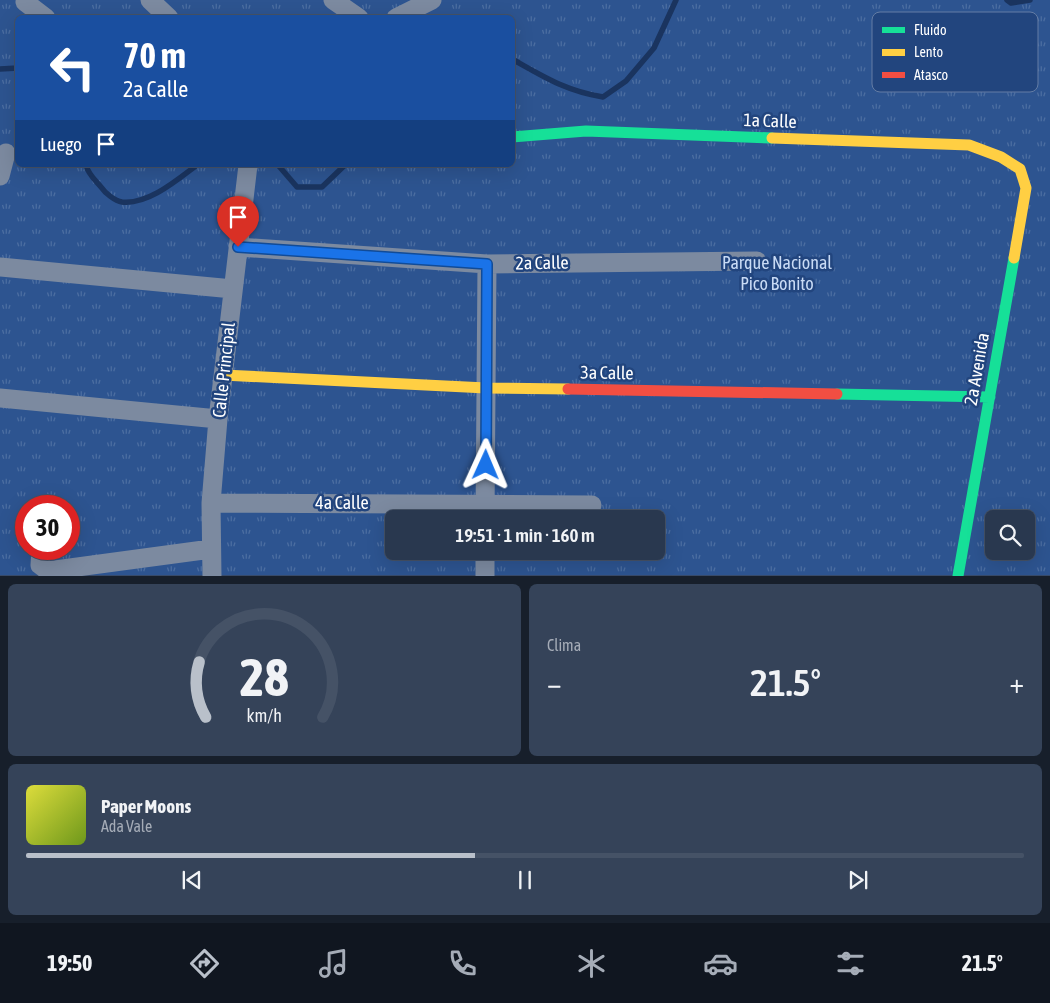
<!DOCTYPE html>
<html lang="es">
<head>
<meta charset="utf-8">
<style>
	body { margin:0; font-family:"Asap Condensed",sans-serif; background:#354359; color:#f1f3f6; height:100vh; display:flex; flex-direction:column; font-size:19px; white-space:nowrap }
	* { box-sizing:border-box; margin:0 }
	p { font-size:16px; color:#a5acb7 }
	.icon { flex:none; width:28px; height:28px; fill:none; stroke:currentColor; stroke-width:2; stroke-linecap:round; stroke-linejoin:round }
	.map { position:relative; height:576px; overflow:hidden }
	.details { display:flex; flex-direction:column; gap:8px; padding:8px; background:#171f2b; flex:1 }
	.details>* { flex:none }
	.guide { position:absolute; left:15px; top:15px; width:500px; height:152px; border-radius:8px; box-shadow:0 5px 20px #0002,0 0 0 1px #455266; background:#1a4fa0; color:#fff; overflow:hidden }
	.controls { position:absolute; left:985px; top:510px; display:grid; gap:10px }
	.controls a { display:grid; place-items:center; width:50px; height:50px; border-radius:8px; background:#29384f; box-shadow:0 5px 20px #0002,0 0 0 1px #455266; font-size:25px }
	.speed { position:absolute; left:15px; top:495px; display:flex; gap:10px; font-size:25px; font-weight:700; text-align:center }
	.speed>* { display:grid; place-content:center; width:65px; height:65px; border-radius:50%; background:#29384f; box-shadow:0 5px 20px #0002,0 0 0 1px #455266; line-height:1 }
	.speed .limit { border:8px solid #d22; background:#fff; color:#111 }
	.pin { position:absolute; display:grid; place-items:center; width:42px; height:42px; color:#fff; margin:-51px -21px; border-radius:50% 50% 50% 0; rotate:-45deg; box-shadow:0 0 5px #0007 }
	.pin .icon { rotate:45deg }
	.me { position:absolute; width:55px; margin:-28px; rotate:1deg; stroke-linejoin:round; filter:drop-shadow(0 0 4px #0008) }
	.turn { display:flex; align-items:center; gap:18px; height:105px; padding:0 25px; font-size:22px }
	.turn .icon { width:65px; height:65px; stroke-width:2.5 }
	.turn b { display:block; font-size:35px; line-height:42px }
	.then { display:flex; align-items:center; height:48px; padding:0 25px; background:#0003; gap:10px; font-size:19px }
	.big { font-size:38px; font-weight:600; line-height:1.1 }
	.details .card { flex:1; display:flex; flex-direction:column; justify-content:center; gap:8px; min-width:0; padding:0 18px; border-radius:8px; background:#354359 }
	.details .dial { align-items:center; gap:0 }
	.dial svg { height:130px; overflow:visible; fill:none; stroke:#455266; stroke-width:7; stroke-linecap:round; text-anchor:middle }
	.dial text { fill:#f1f3f6; stroke:none }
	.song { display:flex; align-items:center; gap:15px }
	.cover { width:60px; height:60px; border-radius:8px; background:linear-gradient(135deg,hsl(60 70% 55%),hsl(80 70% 35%)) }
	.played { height:5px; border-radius:2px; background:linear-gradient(90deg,#b9c0ca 45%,#455266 45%) }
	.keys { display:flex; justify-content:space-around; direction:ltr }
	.heat { display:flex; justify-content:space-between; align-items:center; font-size:28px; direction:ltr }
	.details .tiles { flex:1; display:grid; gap:8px; grid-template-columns:1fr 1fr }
	.card:last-child { grid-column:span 2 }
	.trip { position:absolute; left:385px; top:510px; width:280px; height:50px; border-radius:8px; background:#29384f; box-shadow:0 5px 20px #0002,0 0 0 1px #455266; font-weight:600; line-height:50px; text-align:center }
	.dock { display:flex; height:80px; justify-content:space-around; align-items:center; background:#101620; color:#a5acb7 }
	.dock .icon { width:35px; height:35px }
	.dock .current { color:#b9c0ca }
	.dock b { font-size:22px; color:#f1f3f6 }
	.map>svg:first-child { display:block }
</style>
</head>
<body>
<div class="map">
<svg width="1050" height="576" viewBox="0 0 1050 576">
	<defs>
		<pattern id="park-tufts" width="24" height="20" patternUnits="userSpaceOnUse" patternTransform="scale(1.25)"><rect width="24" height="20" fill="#2d5490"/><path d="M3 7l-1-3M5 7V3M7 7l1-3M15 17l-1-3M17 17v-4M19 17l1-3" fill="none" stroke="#4c6ea1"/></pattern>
	</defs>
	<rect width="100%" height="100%" fill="#374a69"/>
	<path fill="url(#park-tufts)" fill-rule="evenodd" d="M0,0H1050V575H0ZM18,18H512V165H18ZM26,506H69V549H26ZM394,519H656V551H394ZM994,519H1026V551H994Z"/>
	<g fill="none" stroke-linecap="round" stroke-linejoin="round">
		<path stroke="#1a345f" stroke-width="5.5" d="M1007,0L1011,3L1030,0
			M512,59C544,77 566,91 603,97L626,81L654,48L676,0
			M0,69L18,68
			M86,165C88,174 95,180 101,187C105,193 115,201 122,202C148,205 177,180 197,165
			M278,165L297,187H322L345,165"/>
		<path stroke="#7c8aa0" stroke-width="19" d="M150,0L169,18
			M333,0L359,18
			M25,2L46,18
			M396,18L432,0
			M0,176L6,153
			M238,247L487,264L757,261
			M0,267L233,289
			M0,398L218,419
			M211,503L592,505
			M485,519L487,264
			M41,549L40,565L48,571L211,549
			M212,576L211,503L218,419L248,165
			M485,576V551"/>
		<path stroke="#16e098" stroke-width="11" d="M512,137L586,131L772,138
			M837,394L990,397
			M958,576L1014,258"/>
		<path stroke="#ffcf43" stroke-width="11" d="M772,138L969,145L1001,157L1020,169L1026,188L1014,258
			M223,375L486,388L568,389"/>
		<path stroke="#f24e42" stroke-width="11" d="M568,389L837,394"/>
	</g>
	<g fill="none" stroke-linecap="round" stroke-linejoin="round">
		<g stroke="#114b97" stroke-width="12">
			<path id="route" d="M238,247L487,264L486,465"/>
		</g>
		<use href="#route" stroke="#1a73e8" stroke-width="9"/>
	</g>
	<g text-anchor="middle" stroke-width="5" stroke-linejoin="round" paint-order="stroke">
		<g font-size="18" fill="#fff" stroke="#22457e">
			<text transform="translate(770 121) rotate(2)" y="6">1a Calle</text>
			<text transform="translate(542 263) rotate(-1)" y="6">2a Calle</text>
			<text transform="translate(977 369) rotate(-80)" y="6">2a Avenida</text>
			<text transform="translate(224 370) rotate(-84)" y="6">Calle Principal</text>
			<text transform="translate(607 373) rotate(1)" y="6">3a Calle</text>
			<text x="342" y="509">4a Calle</text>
		</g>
		<g font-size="18" fill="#c9dbf5" stroke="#22457e">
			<text x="777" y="269">Parque Nacional<tspan x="777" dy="21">Pico Bonito</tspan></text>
		</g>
	</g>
	<rect x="872" y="12" width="166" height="80" rx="8" fill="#22457e" stroke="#647da5" stroke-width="1"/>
	<rect x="882" y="27" width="23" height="6" fill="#16e098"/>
	<rect x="882" y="49" width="23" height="7" fill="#ffcf43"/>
	<rect x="882" y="72" width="23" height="6" fill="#f24e42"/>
	<g font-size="14" fill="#fff">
		<text x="914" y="35">Fluido</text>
		<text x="914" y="57">Lento</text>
		<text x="914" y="80">Atasco</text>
	</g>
</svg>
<div class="controls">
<a><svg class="icon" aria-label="search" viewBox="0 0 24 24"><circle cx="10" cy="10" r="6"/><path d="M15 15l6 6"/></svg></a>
</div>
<div class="speed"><div class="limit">30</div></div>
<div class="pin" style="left:238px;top:247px;background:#d93025"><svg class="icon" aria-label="arrive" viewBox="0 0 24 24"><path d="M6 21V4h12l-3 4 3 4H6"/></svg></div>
<svg class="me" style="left:486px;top:465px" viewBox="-20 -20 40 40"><path d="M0-17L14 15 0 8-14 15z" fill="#1a73e8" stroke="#fff" stroke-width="4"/></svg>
<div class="trip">19:51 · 1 min · 160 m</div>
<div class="guide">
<div class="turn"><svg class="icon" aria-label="left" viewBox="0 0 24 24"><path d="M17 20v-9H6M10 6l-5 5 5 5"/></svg><div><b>70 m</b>2a Calle</div></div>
<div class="then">Luego<svg class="icon" aria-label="arrive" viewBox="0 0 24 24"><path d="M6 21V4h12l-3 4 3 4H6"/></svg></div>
</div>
</div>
<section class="details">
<div class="tiles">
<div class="card dial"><svg viewBox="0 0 100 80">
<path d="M14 69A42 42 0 1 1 86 69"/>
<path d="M14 69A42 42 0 0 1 10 35" stroke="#b9c0ca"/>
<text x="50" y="56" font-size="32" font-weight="700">28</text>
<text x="50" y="72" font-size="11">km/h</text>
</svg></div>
<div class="card"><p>Clima</p>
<div class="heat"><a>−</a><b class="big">21.5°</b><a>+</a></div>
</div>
<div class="card">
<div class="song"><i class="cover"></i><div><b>Paper Moons</b><p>Ada Vale</p></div></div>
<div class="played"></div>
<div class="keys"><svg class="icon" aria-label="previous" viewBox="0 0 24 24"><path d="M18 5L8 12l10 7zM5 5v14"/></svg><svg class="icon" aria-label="pause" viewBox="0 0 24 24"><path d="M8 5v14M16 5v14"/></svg><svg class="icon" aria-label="next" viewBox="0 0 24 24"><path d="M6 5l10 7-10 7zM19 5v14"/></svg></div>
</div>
</div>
</section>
<nav class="dock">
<b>19:50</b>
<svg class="icon current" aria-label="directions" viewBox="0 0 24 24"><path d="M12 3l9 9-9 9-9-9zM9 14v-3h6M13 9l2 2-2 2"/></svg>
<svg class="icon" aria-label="music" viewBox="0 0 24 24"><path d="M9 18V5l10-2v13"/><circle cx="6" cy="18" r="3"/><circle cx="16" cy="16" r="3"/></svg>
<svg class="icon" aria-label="phone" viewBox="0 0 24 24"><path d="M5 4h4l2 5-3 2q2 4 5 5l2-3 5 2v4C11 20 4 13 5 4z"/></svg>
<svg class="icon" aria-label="climate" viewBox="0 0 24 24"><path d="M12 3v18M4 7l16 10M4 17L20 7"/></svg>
<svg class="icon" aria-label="car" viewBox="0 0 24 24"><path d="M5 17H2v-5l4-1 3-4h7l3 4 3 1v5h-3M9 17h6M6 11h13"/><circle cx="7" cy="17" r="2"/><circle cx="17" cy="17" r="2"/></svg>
<svg class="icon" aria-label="filters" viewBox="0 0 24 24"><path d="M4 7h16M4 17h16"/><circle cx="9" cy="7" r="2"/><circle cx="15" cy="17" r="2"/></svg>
<b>21.5°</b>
</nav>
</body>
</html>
